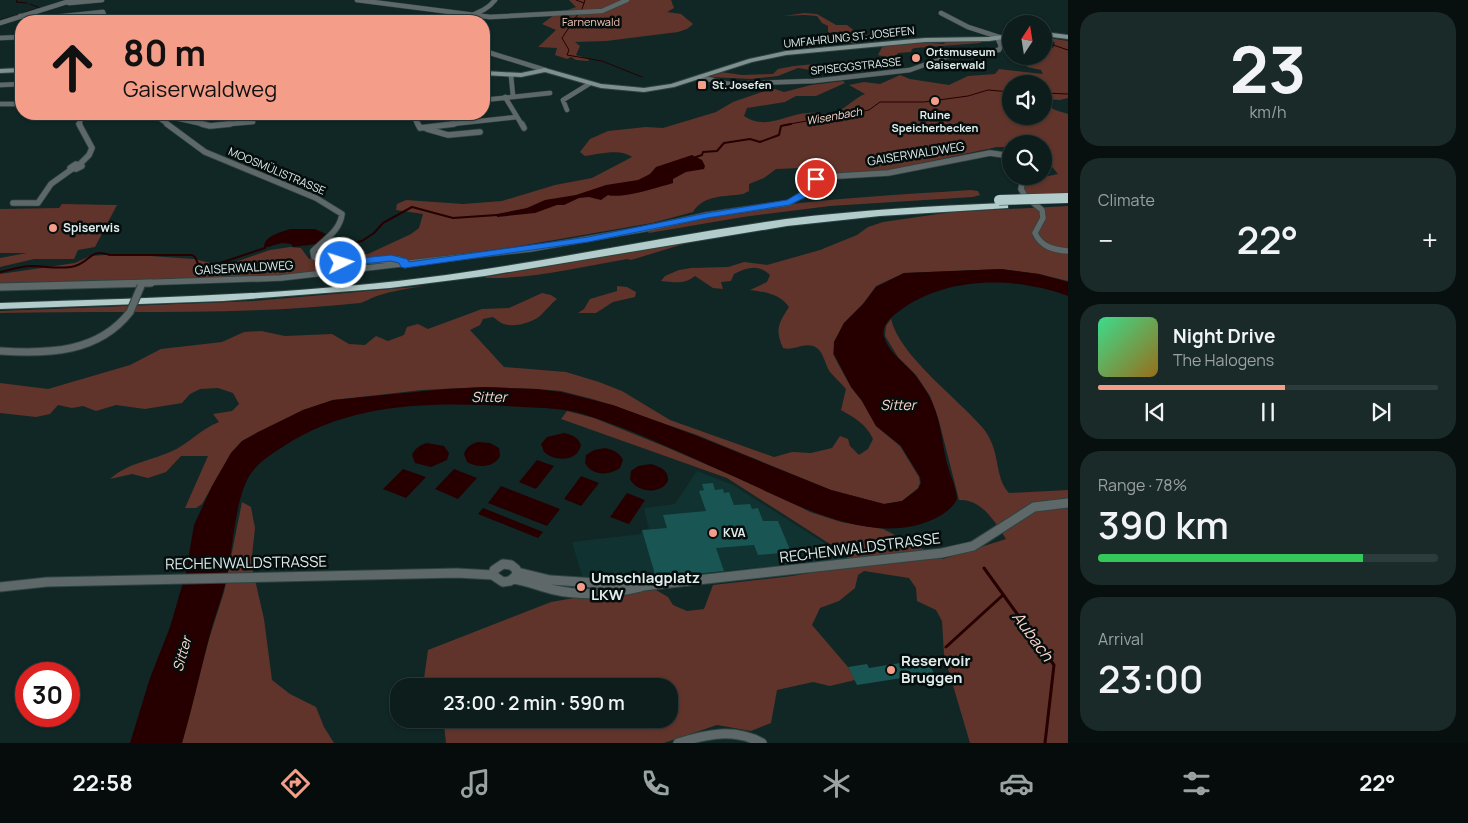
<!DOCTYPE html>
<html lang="en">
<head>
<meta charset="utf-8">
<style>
	body { margin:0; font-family:Manrope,sans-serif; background:#1a2a29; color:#f1f3f6; height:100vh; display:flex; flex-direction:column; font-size:19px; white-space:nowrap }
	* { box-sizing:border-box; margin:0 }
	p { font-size:16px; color:#9aa2a3 }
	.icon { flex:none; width:28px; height:28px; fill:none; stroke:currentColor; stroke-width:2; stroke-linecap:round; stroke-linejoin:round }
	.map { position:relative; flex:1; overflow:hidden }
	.sheet { display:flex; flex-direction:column; gap:12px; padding:12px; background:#07100f; width:400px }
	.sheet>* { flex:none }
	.guide { position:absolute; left:15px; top:15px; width:475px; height:105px; border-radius:20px; box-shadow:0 1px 4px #0004,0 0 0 1px #2c3b3b; background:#f49e89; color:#111; overflow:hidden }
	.needle { width:32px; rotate:12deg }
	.fabs { position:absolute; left:1002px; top:15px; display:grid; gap:10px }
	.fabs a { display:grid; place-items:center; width:50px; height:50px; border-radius:50%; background:#0c1d1c; box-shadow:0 1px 4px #0004,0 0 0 1px #2c3b3b; font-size:25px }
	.speed { position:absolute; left:15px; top:662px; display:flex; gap:10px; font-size:25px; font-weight:700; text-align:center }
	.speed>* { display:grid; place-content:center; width:65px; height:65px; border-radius:50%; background:#0c1d1c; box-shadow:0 1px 4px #0004,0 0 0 1px #2c3b3b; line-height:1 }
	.speed .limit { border:8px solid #d22; background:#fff; color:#111 }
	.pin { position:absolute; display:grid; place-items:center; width:42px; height:42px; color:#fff; margin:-21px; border:2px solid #fff; border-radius:50%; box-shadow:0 1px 5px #0007 }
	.me { position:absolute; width:55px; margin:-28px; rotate:86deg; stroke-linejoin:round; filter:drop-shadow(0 0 4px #0008) }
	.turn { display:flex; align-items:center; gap:18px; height:105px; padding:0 25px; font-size:22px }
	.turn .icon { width:65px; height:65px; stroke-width:2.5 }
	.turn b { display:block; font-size:35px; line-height:42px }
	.big { font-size:38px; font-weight:600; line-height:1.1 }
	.sheet .widget { flex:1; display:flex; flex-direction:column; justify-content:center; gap:8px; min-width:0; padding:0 18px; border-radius:20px; background:#1a2a29 }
	.sheet .dial { align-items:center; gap:0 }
	.dial b { font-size:65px; line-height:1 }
	.song { display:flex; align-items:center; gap:15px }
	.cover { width:60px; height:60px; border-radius:8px; background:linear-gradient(135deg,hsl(150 70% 55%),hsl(40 70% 35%)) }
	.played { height:5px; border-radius:2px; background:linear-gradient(90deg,#f49e89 55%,#2c3b3b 55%) }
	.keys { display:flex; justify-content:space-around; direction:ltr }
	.heat { display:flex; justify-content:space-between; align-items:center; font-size:28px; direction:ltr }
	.charge { height:8px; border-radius:4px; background:linear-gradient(90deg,#34c759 78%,#2c3b3b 0) }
	.trip { position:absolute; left:390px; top:678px; width:288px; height:50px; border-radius:20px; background:#0c1d1c; box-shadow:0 1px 4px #0004,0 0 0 1px #2c3b3b; font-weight:600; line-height:50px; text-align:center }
	.dock { display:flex; height:80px; justify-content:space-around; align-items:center; background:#050c0b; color:#9aa2a3 }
	.dock .icon { width:35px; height:35px }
	.dock .active { color:#f49e89 }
	.dock b { font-size:22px; color:#f1f3f6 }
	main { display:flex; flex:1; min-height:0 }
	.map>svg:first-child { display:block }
</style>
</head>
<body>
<main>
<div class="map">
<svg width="1068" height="743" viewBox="0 0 1068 743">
	<rect width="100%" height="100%" fill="#102726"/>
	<path fill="#103231" d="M697,471L733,485L829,546L843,559L599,583L583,579L572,542L641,534V532L649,529L644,508L675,504Z"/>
	<path fill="#60342a" d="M569,0H671L674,8L667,12L681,14L693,24L687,29L678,32L606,41L575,42L580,46L576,55L589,59L588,61L576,60L571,57L567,59L555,55L557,48L538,47L556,30L542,24L554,15L576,7Z
		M804,13L817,14L836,25H847L857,33L869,35L856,41V45L828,32V26L822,23L817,16L804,15L784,16Z
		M1049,38L1068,41V98L1060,100L1044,99V84H1011V116H1044V103L1055,110L1068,114V197L1031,198L1025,193L1024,187L1030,180L1058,174L1044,157V144H1011V147H997L880,172L825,174L802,168L776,169L764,178L749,184V191L743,194C725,197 704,194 693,212L652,223L514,247L436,258L290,275L0,284V274L75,263L90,256L121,254L194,259L224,266L270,250L290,247L301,248L309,259L324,254H368L411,234L419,228L423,214L396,210L397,204L406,200L463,204L502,201L555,185L592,178L632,157C620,148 599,154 585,156L580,152L590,139L608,131L646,127L663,128L716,112L733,102L768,90L775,89L784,92L811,85L843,81L845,83L816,96H796L785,102L747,108L744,116C767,131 785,114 808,113C817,112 828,115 836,112C847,108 854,98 865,94L849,85L864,82L880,84L900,75L910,79L949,85L968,76L995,74L999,69L1043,74L1041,70L1027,67L1031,58L1030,56H1044V49L1053,48L1055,43Z
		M946,41H980L981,43L915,48L912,49L911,52L898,53L893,59L878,55L882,47L886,46L918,42L944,44Z
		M869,59L866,62L824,68L817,71L798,68L778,76L751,79L710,77L721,72L742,75L773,74L778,69L794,66Z
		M971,190L978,191L980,195L973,197L830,206L743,217L649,233L647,231C752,202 863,197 971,190Z
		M62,204L117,205L95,247L78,250L74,259H34L0,267V258L27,253H0V209L59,208Z
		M1068,206V281L1039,274L1001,269L904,273L876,286L863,304L844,323L834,342L833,354L842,371L851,387L862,401L876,426L900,446L919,477L920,483L918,488L902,501L884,504L831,490L697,435L596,400L561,391L536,389L485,387L422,390L333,400L303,410L242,441L231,453L202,504L196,508H185L208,456H181L166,472L148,478L132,474L110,479C130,462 147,462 170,452C188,445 200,429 219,422L213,414L232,411L239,404L233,393L218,388L200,389L190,394L182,403L145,409L116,405L96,411L83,406L72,408L58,405L50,414L36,417L0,413V383L48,389L130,365L161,349L222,342L244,332L261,331L285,336L332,334L349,344L365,345L376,336L388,341L404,335L407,327L418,324L428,329L482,309L509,308L542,293L551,295L557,299C551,304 548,308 542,314C535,322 514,328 504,324C500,323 496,319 493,317L483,319L480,325L470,330L504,367L566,372L599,382L622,391L670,420L774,457L792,452L811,453L832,448L840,436L848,439L850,446L859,455L868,449L873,439C866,424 855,418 841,410L846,389C841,383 835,378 830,372C824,363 824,350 813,346C802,343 794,351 783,348C775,330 778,324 789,307C780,294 766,292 750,290L767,282L770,275C759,264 747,267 734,274L731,281L721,282L723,289L713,288L695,276C684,285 674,282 661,281L665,276L679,270L691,268L728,267L744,262L767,265L820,250L857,235L868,227L883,222L952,212Z
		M690,242L631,260L627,259C580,267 533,279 486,278L485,277Z
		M425,286C409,288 392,291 377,296C371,298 365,302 360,303C240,316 120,310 0,313V311L254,301Z
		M617,286L627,287L636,292L635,297L613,302L596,313H578L584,309L590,299L617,291Z
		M891,319C899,355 957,398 982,427C1002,450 993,476 1009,493L1068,490V743H970L944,655L942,621L936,610L917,601L916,588L909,578L864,571L858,575L855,588L839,601L820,608L812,625L848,667L855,680L830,686L813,682L777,690L771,723L751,731L717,725L664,743H446L444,725L439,719H669V686H423L428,650L551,602L591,595L656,590L668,597L673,605L687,611L704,609L713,585L792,576L815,572L850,561L838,546L830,544L727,478L561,419L567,411L594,418L666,447L777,495L810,512L841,522L883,529L943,559L1006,539C996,523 981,498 959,500L939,421L930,396L916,375L898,357L885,336L886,326Z
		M242,502L251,507L255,528L252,556L253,571L264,619L272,680L290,694L316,707L324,727L334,743H182L209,639L224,592Z"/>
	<path fill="#260000" d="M692,155L702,160L705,166L704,169L686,172L673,179V183L670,184C655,188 622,199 608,195L601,200L589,197L579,198L564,205H557L535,213L497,217V214L527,208L545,200L576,195L606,185L638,180L650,174L656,167Z
		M290,229H315L326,234L316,244L293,247L291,244L282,243L264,248C264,235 280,233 290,229Z
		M1001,269L1039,274L1068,282V296C1014,276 945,276 898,312C890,318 881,326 884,337C889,353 905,363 915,375C920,381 924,388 928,394C940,414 941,437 946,459C949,473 956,486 957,499C953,508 943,515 934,519C867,550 783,497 722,471C677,451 631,429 583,414C563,408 542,408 521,407C440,402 354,400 284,446C272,454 261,460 252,472C235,494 233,549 227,577C222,599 213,620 208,642C199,676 192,710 182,743H130L150,678L170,627L186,572L194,525L212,486L231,453L242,441L258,432L303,410L333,400L445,389L485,387L536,389L561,392L613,405L697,436L831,490L884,504L902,501L918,489L921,483L920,477L901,446L876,426L862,401L851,387L834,354V342L844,323L863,304L876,287L904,273Z
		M564,433C572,435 578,437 581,445C577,463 554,461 544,452L541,444L547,437Z
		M478,442L490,443L499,448L500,456C494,468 478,468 467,462L464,454C466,447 471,444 478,442Z
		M427,443L444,446L449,453L447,460L431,467L415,463L412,455C415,448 420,445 427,443Z
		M605,448C613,450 619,452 623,460L620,468C609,476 592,476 585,463L586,455L594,450Z
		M537,460L554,466L536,489L519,482Z
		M651,464C660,467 669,470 668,481C660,495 637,493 630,479L631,471L638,466Z
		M403,469L426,477L406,498L383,489Z
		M454,469L477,478L458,499L435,489Z
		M581,476L599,483L581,506L564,499Z
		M501,486L560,509L547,526L488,503Z
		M627,493L645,500L629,524L610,517Z
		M483,508L543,532L538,538L478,514Z"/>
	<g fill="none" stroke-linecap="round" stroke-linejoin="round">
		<path stroke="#260000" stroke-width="1" d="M17,0L16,2L27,3
			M576,0L584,3
			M30,4L40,8
			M26,12L35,9
			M581,12L585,0
			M578,14L562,38L569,50L567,55L602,61L642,77
			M0,20L20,14
			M1006,39H1011
			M1044,42L1068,50
			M1044,93L1068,94
			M784,125L869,110L880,102H924L968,96L988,90L1011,92"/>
		<path stroke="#260000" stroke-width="2" d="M696,157L702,155L703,152L717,151L724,143L750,139L760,142L779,135L781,126L791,124
			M326,241L345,245L362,241L374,233L383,223L412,207L453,218L497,215
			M0,272C10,270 21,266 31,266C46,266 61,270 75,266C92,261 89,248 110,255H192L195,257L200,268H205L265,248"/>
		<path stroke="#260000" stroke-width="3" d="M984,568L1054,665L1045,743
			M946,647L1003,595"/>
	</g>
	<path fill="#185553" d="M713,483L715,490L723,489L724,493L729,492L734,505L750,504L752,509L758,508L763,521H778L791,552L758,555L754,545L716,548L724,571L656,578L642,530L667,528L663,515L706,511L699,491L704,490L702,484Z
		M931,658L935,665L930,666L934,673L857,685L848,667L867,664L869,668Z"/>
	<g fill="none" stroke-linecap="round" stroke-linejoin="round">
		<g stroke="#2d4342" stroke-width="5.5">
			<path id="street-far3" d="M357,0L490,17L602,11L627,0
				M69,3L102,0
				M941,13L968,27L1002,38
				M20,16L45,18L103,12L106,21
				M459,21C472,14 486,12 495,0
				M0,23L73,0
				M0,38L21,37
				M484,51L545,70
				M511,76L513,96
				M700,77L728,84L814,81L910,70L949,56L999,50L1001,46L998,39
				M0,85L21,84
				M505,97L522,125
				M484,100L550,93
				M0,104H21
				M567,110L563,100L589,84
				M153,114L169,125
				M157,114L207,125
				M412,114L418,125
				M380,115L389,114
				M80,125V114
				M217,125L253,122
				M443,125L517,117"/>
		</g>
		<g stroke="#2d4342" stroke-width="7">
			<path id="street-far2" d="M79,124L92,148L89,155L80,164
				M167,124L205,152L316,198L342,214C340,231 324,240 313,251L314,257L341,263L399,259L405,265
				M202,124L210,126L230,124
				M418,124L420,128
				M522,124L524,128
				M420,128L454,124
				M427,129L448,135L480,132
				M76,164L82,166L76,169L70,168Z
				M1030,176L1022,184L1021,189L1025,196L1042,210L1043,218L1035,233C1041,247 1054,250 1068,251
				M13,203H38L51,184L72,169
				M105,284L281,278L530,249L644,229L707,215L789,203L802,195L812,181L822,177L888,173L990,153L1011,156"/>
		</g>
		<g stroke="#2d4342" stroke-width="9">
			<path id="street-far1" d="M0,287L151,283
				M0,351C48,354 98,353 130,312"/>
		</g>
		<g stroke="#2d4342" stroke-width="11">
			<path id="street" d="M503,564L511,565L516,569L517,575L510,581L503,582L494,576V570Z
				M517,572L550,580L643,586L942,553L973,546L1034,507L1068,503
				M513,579C528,581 541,587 555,590C583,596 613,594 641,587
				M0,587L47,582L457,573L493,575
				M678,743C707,734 734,728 762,743"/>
		</g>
		<g stroke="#2d4342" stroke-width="2">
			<path id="secondary" d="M1044,32L1068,35V39L1044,36Z
				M1011,34V38L989,41L925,42L786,55L752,62L674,87L644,92L601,88L545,72L521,77L484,75V71L521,73L545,68L601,84L644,88L671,84L749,59L786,51L925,38L989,37Z
				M21,68V72L0,73V69Z"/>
		</g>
		<g stroke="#2d4342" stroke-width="2">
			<path id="highway" d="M1004,203L1008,204V208L880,216L787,226L485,276L390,288L223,301L0,309V303C149,298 298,295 446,275C560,259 672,235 786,219C859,210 931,206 1004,203Z"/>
		</g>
		<use href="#street-far3" stroke="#5e6868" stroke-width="4.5"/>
		<use href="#street-far2" stroke="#5e6868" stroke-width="5.5"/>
		<use href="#street-far1" stroke="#5e6868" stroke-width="7"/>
		<use href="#street" stroke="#5e6868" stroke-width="9"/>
		<use href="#secondary" fill="#7f908f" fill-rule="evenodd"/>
		<use href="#highway" fill="#b1ccca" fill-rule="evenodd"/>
		<g stroke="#2d4342" stroke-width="9" stroke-linecap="butt">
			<path id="street-bridge" d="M130,312L141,286"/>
		</g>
		<g stroke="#2d4342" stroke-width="11" stroke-linecap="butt">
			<path id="highway-bridge" d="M999,200L1068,198"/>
		</g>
		<use href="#street-bridge" stroke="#5e6868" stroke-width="7"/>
		<use href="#highway-bridge" stroke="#b1ccca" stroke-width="10"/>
	</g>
	<path fill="#1a73e8" stroke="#114b97" d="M816,176L820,179L806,197L789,205L707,218L588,242L405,268L401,267L399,263L391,261L341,266L336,263L341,260L391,255L407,259L409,262L588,237L707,213L787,200L799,193L809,179Z"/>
	<g fill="#f49e89" stroke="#050e0d" stroke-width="2">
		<circle cx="916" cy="58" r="5"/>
		<rect x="697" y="80" width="10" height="10" rx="2.5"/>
		<circle cx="935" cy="101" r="5"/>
		<circle cx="53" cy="228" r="5"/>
		<circle cx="713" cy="533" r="5"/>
		<circle cx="581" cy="587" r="5"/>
		<circle cx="891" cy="670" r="5"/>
	</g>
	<g text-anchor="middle" stroke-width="5" stroke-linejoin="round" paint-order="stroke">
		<g font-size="11" fill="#f9c5b7" stroke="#050e0d">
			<text x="591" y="26">Farnenwald</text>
		</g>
		<g font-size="11" fill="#e0edec" stroke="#050e0d">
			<text transform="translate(849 37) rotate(-6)" y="4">UMFAHRUNG ST. JOSEFEN</text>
			<text transform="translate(856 66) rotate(-6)" y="4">SPISEGGSTRASSE</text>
			<text transform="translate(277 171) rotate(23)" y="4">MOOSMÜLISTRASSE</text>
		</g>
		<g font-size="11" font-weight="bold" fill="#e0edec" stroke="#050e0d" text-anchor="start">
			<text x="926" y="56">Ortsmuseum<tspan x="926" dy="13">Gaiserwald</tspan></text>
			<text x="712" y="89">St. Josefen</text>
			<text x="935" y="119" text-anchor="middle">Ruine<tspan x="935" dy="13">Speicherbecken</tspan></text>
		</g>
		<g font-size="11" font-style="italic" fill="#fad6cd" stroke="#050e0d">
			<text transform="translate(834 116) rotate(-10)" y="4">Wisenbach</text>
		</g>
		<g font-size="12" fill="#e0edec" stroke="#050e0d">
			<text transform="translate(916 154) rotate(-9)" y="4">GAISERWALDWEG</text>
			<text transform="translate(244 268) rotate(-3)" y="4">GAISERWALDWEG</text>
		</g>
		<g font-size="12" font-weight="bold" fill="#e0edec" stroke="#050e0d" text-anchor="start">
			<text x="63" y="232">Spiserwis</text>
			<text x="723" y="537">KVA</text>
		</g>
		<g font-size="14" font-style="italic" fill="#fad6cd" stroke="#050e0d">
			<text x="489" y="402">Sitter</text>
			<text x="898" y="410">Sitter</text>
			<text transform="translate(182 654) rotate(-74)" y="5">Sitter</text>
		</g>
		<g font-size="15" fill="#e0edec" stroke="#050e0d">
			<text transform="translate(860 548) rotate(-7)" y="5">RECHENWALDSTRASSE</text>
			<text transform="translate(246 563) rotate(-1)" y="5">RECHENWALDSTRASSE</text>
		</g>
		<g font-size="15" font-weight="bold" fill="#e0edec" stroke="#050e0d" text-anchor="start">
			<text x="591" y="583">Umschlagplatz<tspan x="591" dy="17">LKW</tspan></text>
			<text x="901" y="666">Reservoir<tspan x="901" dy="17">Bruggen</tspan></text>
		</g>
		<g font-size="16" font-style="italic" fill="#fad6cd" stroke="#050e0d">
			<text transform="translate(1033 636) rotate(54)" y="6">Aubach</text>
		</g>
	</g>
</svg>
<div class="fabs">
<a><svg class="needle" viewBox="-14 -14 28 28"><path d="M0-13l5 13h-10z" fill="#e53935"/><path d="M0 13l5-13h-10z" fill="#9aa2a3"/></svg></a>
<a><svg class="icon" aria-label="sound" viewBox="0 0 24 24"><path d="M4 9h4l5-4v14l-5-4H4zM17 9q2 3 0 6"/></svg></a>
<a><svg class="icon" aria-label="search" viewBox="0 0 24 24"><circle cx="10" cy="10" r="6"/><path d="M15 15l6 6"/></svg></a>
</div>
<div class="speed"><div class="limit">30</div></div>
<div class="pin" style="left:816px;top:179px;background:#d93025"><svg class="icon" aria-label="arrive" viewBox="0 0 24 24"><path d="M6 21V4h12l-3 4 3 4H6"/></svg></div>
<svg class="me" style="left:341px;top:263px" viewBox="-20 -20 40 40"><circle r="17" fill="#1a73e8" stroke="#fff" stroke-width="3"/><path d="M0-11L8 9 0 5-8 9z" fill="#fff"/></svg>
<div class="trip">23:00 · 2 min · 590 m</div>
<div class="guide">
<div class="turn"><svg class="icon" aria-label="ahead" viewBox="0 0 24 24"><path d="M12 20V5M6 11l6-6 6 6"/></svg><div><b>80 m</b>Gaiserwaldweg</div></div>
</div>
</div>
<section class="sheet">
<div class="widget dial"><b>23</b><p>km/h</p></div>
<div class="widget"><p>Climate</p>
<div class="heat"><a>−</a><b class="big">22°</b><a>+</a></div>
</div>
<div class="widget">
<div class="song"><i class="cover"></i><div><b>Night Drive</b><p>The Halogens</p></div></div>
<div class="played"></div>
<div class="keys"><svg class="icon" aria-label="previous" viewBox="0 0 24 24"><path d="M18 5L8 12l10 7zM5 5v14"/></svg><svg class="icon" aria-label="pause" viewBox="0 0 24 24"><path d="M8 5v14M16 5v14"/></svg><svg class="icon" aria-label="next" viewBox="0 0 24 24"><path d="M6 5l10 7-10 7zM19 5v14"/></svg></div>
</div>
<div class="widget"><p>Range · 78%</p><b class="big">390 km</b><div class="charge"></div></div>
<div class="widget"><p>Arrival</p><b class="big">23:00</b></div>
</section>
</main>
<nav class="dock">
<b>22:58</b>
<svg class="icon active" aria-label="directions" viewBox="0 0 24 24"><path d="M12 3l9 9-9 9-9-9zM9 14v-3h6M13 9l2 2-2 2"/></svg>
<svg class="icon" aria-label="music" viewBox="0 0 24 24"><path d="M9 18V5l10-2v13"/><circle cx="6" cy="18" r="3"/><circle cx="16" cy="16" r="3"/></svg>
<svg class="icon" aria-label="phone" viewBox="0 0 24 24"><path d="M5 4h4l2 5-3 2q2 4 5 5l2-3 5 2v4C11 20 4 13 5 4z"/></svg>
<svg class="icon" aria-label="climate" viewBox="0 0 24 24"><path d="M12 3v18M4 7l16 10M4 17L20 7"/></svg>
<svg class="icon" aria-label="car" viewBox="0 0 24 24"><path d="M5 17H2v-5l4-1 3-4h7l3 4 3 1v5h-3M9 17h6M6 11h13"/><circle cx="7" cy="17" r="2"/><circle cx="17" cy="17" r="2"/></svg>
<svg class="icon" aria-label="filters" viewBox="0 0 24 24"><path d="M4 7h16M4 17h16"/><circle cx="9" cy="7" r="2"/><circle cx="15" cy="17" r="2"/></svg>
<b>22°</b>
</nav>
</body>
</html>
